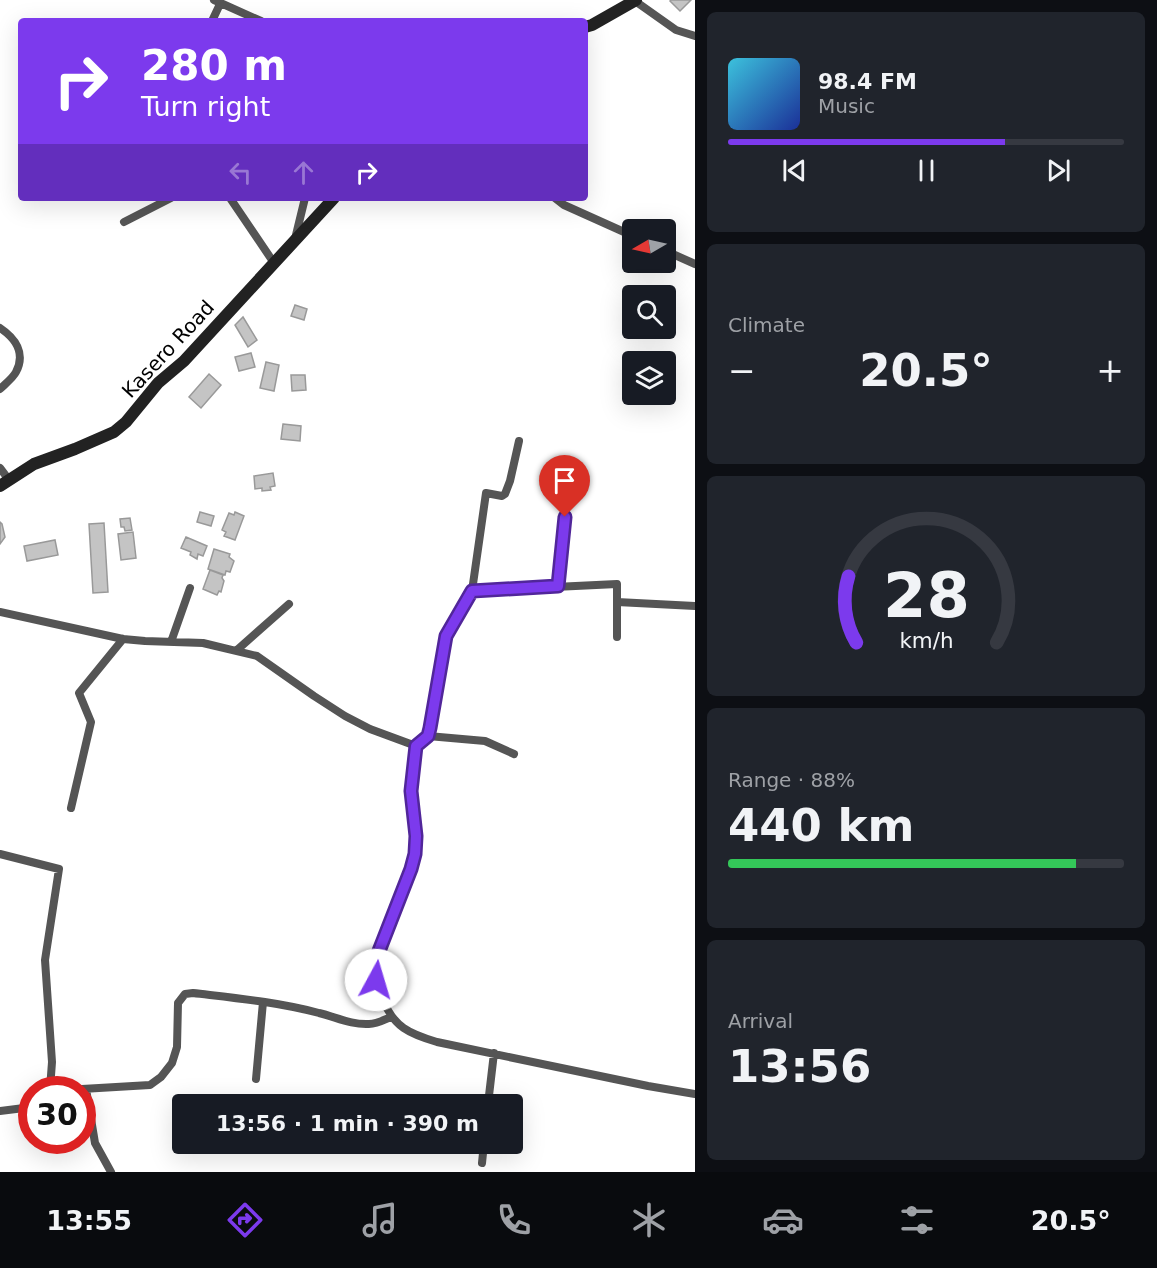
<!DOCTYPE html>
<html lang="en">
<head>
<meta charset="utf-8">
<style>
	body { margin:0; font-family:"DejaVu Sans",sans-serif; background:#20242c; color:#f1f3f6; height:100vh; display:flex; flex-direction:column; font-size:22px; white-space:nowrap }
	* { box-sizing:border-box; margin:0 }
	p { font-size:20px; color:#9ea1a6 }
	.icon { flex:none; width:33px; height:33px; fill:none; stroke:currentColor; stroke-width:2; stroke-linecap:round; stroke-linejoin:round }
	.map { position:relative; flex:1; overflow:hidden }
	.drawer { display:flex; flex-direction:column; gap:12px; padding:12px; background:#0d0f14; width:462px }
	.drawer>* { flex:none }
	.guide { position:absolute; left:18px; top:18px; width:570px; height:183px; border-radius:6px; box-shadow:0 6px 24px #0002; background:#7c3aed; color:#fff; overflow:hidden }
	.needle { width:39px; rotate:261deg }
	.tools { position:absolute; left:622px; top:219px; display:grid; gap:12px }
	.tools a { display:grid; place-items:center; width:54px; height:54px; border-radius:6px; background:#171b24; box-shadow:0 6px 24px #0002; font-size:30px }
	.speed { position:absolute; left:18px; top:1076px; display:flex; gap:12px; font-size:30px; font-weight:700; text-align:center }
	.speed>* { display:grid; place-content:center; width:78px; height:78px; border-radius:50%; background:#171b24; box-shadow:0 6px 24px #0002; line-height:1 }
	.speed .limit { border:9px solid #d22; background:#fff; color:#111 }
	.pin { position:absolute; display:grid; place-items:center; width:51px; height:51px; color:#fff; margin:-62px -26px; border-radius:50% 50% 50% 0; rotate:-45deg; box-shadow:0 0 6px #0007 }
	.pin .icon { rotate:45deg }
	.me { position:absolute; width:66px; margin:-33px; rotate:6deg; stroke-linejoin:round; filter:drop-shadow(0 0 4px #0008) }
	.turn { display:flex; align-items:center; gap:21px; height:126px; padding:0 24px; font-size:27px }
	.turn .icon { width:78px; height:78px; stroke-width:2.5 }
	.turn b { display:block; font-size:42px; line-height:51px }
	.lanes { display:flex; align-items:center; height:57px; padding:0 24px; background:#0003; justify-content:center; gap:30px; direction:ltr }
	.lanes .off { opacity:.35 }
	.big { font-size:45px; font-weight:700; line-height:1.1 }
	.drawer .widget { flex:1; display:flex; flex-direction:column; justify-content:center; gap:9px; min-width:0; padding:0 21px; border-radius:9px; background:#20242c }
	.drawer .dial { align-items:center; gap:0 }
	.dial svg { height:156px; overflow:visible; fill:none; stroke:#363941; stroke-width:7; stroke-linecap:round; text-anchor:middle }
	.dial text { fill:#f1f3f6; stroke:none }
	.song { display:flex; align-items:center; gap:18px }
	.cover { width:72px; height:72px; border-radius:9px; background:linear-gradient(135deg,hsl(190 70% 55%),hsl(230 70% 35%)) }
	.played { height:6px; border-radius:3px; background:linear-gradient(90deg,#7c3aed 70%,#363941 70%) }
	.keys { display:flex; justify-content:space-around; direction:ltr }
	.heat { display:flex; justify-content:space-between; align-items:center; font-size:33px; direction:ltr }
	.charge { height:9px; border-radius:4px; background:linear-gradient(90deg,#34c759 88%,#363941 0) }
	.trip { position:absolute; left:172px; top:1094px; width:351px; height:60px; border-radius:6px; background:#171b24; box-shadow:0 6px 24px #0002; font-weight:700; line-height:60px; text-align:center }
	.menu { display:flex; height:96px; justify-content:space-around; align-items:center; background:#090b0e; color:#9ea1a6 }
	.menu .icon { width:42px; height:42px }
	.menu .active { color:#7c3aed }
	.menu b { font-size:27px; color:#f1f3f6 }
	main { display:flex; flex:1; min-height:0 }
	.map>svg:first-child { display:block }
</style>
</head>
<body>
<main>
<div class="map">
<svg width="695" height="1172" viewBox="0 0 695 1172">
	<rect width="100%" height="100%" fill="#fff"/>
	<path fill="#c4c4c4" stroke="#999" stroke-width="1.5" d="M671,0H691L680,11L670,1Z
		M295,305L307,309L304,320L291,316Z
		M243,317L257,340L248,347L235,325Z
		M251,353L255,367L239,371L235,357Z
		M266,362L279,365L274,391L260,388Z
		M209,374L221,385L201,408L189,397Z
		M291,375H305L306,390L292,391Z
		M283,424L301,426L300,441L281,439Z
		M273,473L275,486L270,487L271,490L262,491V488L255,489L254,476Z
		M200,512L214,516L211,526L197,522Z
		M235,512L244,516L235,540L224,536L226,532L222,530L229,513L234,515Z
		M130,518L132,530L125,531L124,527H121L120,519Z
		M0,522L2,524L5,537L0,544Z
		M104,523L108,592L93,593L89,524Z
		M133,532L136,558L121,560L118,534Z
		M186,537L207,546L203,556L198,554L197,559L190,555L191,552L181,548Z
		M55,540L58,555L27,561L24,546Z
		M214,549L230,554L229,557L234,561L230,572L226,571L225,575L208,569Z
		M210,570L223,575L222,578L224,581L221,592L219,591L217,595L203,589Z"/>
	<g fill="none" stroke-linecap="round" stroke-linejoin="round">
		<path stroke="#555" stroke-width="8" d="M214,0L261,21
			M635,1L676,30L695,36
			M212,21L220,4
			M230,198L274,263
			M555,198L564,205L633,236
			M124,222L171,198
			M295,239L305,198
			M666,251L695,264
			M0,328C15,338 26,353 16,372C13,378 5,384 0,389
			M519,441L510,481L505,494L502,496L486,493L472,591L445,636L430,728L428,736L416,746C415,761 411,777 411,792C411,813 419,834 415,856C409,879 399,903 390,925C383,942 375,958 376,977C377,985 380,992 383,999C393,1027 410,1034 437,1042L648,1086L695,1094
			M0,468L9,480
			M558,587L565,517
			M472,591L617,584V637
			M617,602L695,606
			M0,612L123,639L145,641L203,643L257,656L314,696L345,716L370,729L416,746
			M171,642L190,588
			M237,650L289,604
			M428,736L485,741L514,754
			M71,808L91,722L79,693L123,639
			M0,854L59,869L45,960L52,1062L50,1089
			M256,1079L263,1002
			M82,1089L150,1085L161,1077L172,1063L177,1047L178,1003L185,994L193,993C235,998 278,1002 319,1013C336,1017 351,1025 369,1024C377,1024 384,1020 391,1017
			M86,1089L95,1143L111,1172
			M488,1104L494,1053
			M0,1111L32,1107
			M482,1163L484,1143"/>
		<path stroke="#222" stroke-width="12" d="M585,27L592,25L636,0
			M0,486L34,464L75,449L114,432L126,422L158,383L184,361L334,198"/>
	</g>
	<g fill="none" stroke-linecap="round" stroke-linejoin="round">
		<g stroke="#51269a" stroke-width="15">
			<path id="route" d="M376,980V967L379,951L411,869L415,854L416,836L411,791L416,746L428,736L430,728L446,636L472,591L558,586L565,517"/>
		</g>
		<use href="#route" stroke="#7c3aed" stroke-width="10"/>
	</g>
	<g text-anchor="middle" stroke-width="5" stroke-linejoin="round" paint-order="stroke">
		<g font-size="20" fill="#000" stroke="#fff">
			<text transform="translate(168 349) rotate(-47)" y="7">Kasero Road</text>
		</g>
	</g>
</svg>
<div class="tools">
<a><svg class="needle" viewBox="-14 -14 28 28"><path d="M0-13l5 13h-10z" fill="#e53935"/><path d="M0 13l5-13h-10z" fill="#9ea1a6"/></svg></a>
<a><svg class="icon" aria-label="search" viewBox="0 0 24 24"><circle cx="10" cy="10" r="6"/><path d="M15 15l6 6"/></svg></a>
<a><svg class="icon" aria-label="layers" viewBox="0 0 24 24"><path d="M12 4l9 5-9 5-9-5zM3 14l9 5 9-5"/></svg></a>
</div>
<div class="speed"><div class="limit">30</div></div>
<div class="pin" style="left:565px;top:517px;background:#d93025"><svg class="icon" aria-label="arrive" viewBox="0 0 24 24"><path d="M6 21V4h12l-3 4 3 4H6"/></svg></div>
<svg class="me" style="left:376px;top:980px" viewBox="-20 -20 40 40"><circle r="19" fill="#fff"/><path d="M0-13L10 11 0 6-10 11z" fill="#7c3aed"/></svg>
<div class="trip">13:56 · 1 min · 390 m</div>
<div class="guide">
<div class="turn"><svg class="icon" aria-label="right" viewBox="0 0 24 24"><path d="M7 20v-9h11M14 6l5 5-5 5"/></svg><div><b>280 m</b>Turn right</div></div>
<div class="lanes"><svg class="icon off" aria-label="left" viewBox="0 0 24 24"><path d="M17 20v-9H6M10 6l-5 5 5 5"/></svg><svg class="icon off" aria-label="ahead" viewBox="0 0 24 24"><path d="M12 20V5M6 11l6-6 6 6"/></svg><svg class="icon" aria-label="right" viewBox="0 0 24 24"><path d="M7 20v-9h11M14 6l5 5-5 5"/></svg></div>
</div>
</div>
<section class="drawer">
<div class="widget">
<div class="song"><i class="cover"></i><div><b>98.4 FM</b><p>Music</p></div></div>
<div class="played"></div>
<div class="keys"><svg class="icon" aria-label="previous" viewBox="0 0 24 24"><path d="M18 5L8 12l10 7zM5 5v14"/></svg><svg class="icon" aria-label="pause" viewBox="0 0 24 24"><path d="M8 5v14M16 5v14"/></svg><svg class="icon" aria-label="next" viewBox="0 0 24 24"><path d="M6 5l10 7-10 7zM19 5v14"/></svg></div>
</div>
<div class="widget"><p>Climate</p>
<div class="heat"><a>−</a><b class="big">20.5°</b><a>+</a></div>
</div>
<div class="widget dial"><svg viewBox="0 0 100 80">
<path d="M14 69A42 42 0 1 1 86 69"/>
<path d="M14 69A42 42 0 0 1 10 35" stroke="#7c3aed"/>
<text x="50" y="56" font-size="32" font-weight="700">28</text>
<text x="50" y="72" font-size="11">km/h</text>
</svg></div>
<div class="widget"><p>Range · 88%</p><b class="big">440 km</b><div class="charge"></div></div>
<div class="widget"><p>Arrival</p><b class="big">13:56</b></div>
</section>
</main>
<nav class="menu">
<b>13:55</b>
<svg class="icon active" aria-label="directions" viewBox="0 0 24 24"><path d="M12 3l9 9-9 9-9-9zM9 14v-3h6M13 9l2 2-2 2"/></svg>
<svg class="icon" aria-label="music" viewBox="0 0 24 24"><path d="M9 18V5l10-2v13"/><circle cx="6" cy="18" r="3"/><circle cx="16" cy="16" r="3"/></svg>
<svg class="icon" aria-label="phone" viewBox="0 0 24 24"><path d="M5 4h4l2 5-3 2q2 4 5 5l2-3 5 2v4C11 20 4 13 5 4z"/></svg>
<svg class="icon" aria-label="climate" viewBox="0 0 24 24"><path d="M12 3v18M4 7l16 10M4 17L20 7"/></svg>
<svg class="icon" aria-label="car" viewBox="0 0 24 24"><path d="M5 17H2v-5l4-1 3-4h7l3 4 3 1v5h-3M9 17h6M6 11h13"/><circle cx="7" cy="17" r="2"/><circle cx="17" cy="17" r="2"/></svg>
<svg class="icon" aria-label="filters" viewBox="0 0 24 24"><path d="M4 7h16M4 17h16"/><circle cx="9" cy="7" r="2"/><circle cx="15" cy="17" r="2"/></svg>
<b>20.5°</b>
</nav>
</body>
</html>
